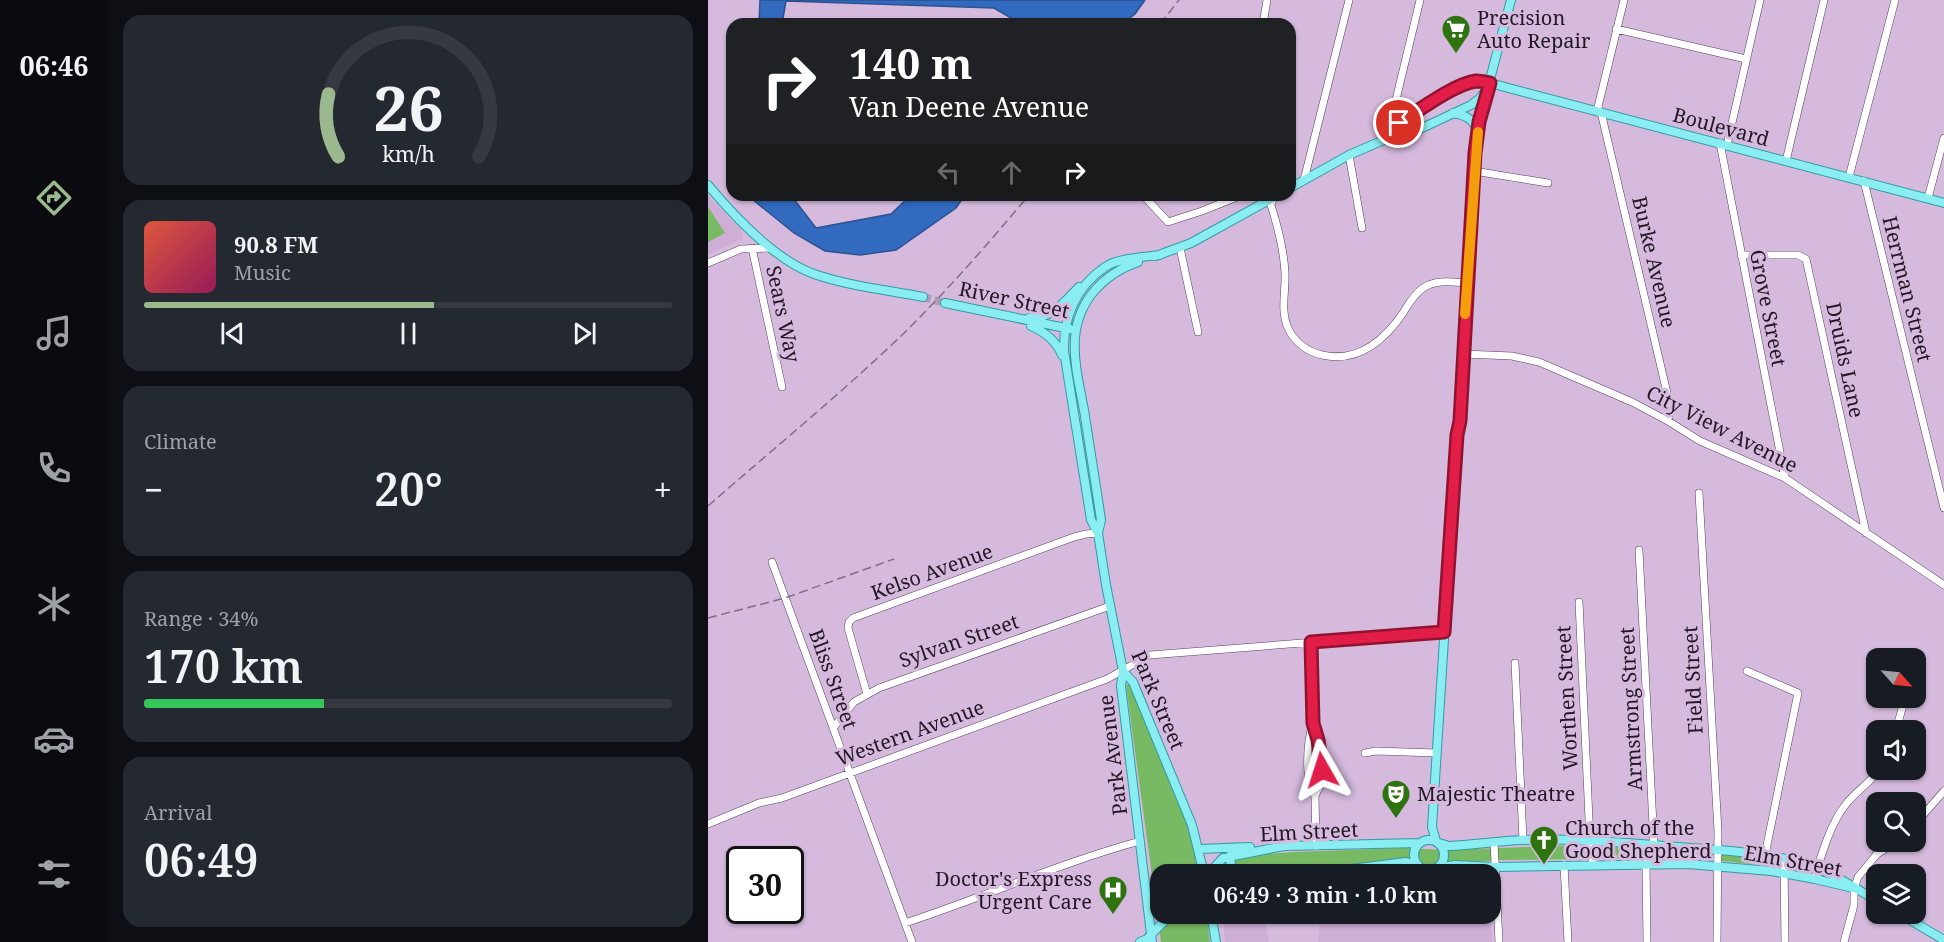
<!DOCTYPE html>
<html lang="en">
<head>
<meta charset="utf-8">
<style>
	body { margin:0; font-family:"Noto Serif",serif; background:#242831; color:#f1f3f6; height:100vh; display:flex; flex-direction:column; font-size:22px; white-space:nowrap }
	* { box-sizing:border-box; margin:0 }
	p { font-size:20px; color:#9ea1a6 }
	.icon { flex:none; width:33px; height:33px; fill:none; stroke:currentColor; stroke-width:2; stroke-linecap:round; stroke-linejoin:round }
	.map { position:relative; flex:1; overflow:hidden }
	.details { display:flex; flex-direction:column; gap:15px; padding:15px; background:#0d0f14; width:600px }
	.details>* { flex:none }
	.guide { position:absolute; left:18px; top:18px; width:570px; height:183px; border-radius:18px; box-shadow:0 2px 4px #0004; background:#202124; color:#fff; overflow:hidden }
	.needle { width:39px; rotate:117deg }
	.fabs { position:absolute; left:1158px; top:648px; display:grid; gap:12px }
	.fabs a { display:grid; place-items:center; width:60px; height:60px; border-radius:12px; background:#171b24; box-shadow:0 2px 4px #0004; font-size:30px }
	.speed { position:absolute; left:18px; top:846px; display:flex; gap:12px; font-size:30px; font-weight:700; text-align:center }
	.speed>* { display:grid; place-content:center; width:78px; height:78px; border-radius:50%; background:#171b24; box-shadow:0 2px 4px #0004; line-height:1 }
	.speed .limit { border:3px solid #111; border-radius:9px; background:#fff; color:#111 }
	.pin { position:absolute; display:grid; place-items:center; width:51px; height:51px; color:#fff; margin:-26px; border:3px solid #fff; border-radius:50%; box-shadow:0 2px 6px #0007 }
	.me { position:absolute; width:66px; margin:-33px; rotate:354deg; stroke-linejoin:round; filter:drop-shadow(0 0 4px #0008) }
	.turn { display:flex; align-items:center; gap:21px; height:126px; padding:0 24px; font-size:27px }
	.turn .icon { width:78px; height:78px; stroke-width:2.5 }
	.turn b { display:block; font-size:42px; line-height:51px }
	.lanes { display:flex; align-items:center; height:57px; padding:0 24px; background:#0003; justify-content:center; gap:30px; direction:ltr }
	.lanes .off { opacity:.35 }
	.big { font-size:45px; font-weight:600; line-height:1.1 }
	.details .tile { flex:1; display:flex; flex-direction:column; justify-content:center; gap:9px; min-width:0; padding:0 21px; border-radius:18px; background:#242831 }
	.details .dial { align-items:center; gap:0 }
	.dial svg { height:156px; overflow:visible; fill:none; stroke:#363941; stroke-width:7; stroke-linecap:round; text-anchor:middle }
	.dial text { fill:#f1f3f6; stroke:none }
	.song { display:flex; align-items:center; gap:18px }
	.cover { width:72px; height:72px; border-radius:9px; background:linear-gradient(135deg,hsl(10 70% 55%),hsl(330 70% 35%)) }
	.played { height:6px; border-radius:3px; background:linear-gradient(90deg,#9ab98f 55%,#363941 55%) }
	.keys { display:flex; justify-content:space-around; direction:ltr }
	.heat { display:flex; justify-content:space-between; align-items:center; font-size:33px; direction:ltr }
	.charge { height:9px; border-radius:4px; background:linear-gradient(90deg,#34c759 34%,#363941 0) }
	.trip { position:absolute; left:442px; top:864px; width:351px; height:60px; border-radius:18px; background:#171b24; box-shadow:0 2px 4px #0004; font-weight:600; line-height:60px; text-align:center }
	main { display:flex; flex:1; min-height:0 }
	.tabs { display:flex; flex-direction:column; width:108px; justify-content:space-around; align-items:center; background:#090b0e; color:#9ea1a6 }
	.tabs .icon { width:42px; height:42px }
	.tabs .active { color:#9ab98f }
	.tabs b { font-size:27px; color:#f1f3f6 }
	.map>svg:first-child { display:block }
</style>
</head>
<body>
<main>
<nav class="tabs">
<b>06:46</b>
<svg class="icon active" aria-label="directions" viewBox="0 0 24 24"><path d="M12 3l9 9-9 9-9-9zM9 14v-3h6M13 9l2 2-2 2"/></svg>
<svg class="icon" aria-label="music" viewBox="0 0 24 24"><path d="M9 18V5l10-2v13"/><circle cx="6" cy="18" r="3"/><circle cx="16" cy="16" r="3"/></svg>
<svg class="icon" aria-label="phone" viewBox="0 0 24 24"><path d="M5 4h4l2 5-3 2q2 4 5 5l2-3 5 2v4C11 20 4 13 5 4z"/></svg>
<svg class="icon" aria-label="climate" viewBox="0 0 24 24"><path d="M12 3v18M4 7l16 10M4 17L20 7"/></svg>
<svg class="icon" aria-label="car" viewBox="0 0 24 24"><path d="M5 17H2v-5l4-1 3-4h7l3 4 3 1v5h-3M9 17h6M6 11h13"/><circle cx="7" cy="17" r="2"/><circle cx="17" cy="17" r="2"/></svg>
<svg class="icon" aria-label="filters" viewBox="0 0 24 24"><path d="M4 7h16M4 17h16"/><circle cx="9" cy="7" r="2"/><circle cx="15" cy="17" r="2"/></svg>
</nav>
<section class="details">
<div class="tile dial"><svg viewBox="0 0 100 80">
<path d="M14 69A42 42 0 1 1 86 69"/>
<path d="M14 69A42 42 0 0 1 9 37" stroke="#9ab98f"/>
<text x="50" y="56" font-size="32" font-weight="700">26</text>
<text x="50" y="72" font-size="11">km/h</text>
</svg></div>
<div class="tile">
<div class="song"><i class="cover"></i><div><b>90.8 FM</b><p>Music</p></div></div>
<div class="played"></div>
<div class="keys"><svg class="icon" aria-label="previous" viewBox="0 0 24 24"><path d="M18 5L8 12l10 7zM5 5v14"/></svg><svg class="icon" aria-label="pause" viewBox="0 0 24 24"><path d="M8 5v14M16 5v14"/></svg><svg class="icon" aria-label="next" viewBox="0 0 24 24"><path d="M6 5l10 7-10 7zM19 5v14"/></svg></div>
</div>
<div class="tile"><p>Climate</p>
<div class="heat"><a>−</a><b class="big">20°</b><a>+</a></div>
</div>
<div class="tile"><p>Range · 34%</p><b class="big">170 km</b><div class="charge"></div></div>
<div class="tile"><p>Arrival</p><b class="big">06:49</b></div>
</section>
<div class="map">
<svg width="1236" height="942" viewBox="0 0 1236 942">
	<rect width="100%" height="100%" fill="#d5badd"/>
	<path fill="#ceaed6" d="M0,196L34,231L35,238L0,255Z
		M515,914H556L561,942H517Z
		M612,914H783L784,942H610Z"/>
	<path fill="#78b963" d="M0,207L17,233L0,242Z
		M421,684L477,817L492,874H453V914H498L502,942H453L418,685Z
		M870,845C903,846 934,849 967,851C1011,854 1061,854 1103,871L990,858L795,860L734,864H659L531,869L526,866L525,862L527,859L559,854L585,852L697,848L736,850Z"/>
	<path fill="#326abf" stroke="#2d5190" stroke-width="1.5" d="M52,0H437L427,14L414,24H313L286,8L78,1L74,24H51Z
		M67,195H86L85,198L108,228L183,214L203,195H257L248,208L188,250L152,255L117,251L86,233L44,199Z"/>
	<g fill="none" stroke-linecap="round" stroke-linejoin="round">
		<path stroke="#b19ab8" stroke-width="8" stroke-dasharray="8 4" stroke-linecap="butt" d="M215,297L237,303"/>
		<g stroke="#56405d" stroke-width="8">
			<path id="minor" d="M555,24L559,0
				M908,29L1038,59
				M889,111L916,0
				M893,112L960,397L961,408L960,421
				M679,137L712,0
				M1012,143L1077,478
				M1019,145L1052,0
				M641,155L654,228
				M1078,161L1116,0
				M766,171L840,183
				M1141,177L1187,0
				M596,180L641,0
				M1156,181L1236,508
				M435,195L460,222L494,211L534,195
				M563,195L565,198L563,205C569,224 576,253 577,273C578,291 572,310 580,328C586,342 600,352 614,355C650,363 676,341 695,313C700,305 706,294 715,288C728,279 744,282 759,283
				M1220,198L1236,138
				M44,248L74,387
				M472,248L490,332
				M1033,255H1090L1098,259L1158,533
				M0,263L33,249L62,248
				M755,354L804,356L831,362L924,402L960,421L992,441L1077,478L1236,585
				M991,493L1010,831L1009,942
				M931,550L946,845L938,864L939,942
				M64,562L204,942
				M871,602L882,841L885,865
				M603,642L605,723L611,745L614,781L607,796L608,846
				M807,663L815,840
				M1039,671L1090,693L1057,855
				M159,694L140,628L141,622L145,618L366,537L378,534L390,533
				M605,723C599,741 596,781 607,796
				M125,728L146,702L171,688L402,606
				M1188,730L1197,698
				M657,753L668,751L728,753
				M1208,823L1236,791
				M0,824L51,803L74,798L399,679L442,655L736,632
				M786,842L791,942
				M1076,859L1077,942
				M856,865L860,942
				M1107,879C1112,856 1124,821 1138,804C1148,791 1162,783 1171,770
				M197,923C276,897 352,863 432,841
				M1136,942L1146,905V889L1150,877L1169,854L1188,842"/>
		</g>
		<g stroke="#329ba3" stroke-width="10">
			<path id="major" d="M745,113C757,115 766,119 769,131
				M678,139C682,134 686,128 690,124C703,111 756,81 774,81L1236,203
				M0,185C26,216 67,260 106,274C141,286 179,290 215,297
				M582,188L641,155L678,139L695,137L763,105L771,99L779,89
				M452,255C437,257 410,258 397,267C369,286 355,317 356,351L383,520L390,533L398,585L415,671L425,682L484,825L496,874
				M448,256L483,243L570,195
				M237,303L362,329
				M321,318C344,319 356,302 371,287
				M323,326C337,332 348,340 354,355
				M390,533L393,520C388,485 382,450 377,416C373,391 365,364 367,338C370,301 395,274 430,262
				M415,671L413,686L444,942
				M706 855a15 15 0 1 1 30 0a15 15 0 1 1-30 0Z
				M728,841L724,827L749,435L752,421L767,153L773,113L803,0
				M731,843L741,846C765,845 790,841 814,840C870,838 927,844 983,848C1025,851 1069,853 1109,868C1130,876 1148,889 1168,900
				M491,849L542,847
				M522,856L524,874
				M731,868L746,865L788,867L980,864L1063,871L1107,879L1145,888
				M500,874L515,858L576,846L712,843
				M544,874L627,871L698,862L709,865
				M503,914L508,942
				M1192,914L1236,940
				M432,942L439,939L463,914"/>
		</g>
		<use href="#minor" stroke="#fff" stroke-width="7"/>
		<use href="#major" stroke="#89edf1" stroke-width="8"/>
		<path stroke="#816e86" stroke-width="1.5" stroke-dasharray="9 4.5" stroke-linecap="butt" d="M452,24L471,0
			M0,506C64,450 130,396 192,337C238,292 280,244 321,195
			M0,618L77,598L186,559"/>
	</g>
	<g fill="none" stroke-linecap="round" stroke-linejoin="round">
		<g stroke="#92132f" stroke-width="15">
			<path id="route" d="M614,770L610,740L605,723L603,642L736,632L749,435L752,421L767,153L771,122L782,83C777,82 773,81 768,81C746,84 710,111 691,123"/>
		</g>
		<use href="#route" stroke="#e11d48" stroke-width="10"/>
		<path stroke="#f59e0b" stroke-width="10" d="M757,314L770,132"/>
	</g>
	<defs>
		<g id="supermarket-pin" transform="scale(1.5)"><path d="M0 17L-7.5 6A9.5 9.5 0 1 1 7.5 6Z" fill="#2f7311" stroke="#d5badd"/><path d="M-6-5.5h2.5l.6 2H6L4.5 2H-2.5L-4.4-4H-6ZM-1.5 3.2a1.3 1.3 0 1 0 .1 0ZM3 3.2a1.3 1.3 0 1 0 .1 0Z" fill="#fff"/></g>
		<g id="theatre-pin" transform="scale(1.5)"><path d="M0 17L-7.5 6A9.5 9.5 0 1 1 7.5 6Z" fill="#2f7311" stroke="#d5badd"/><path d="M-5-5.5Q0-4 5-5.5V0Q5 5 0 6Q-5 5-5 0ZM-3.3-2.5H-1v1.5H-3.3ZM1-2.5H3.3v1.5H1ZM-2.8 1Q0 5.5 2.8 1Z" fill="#fff"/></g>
		<g id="church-pin" transform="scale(1.5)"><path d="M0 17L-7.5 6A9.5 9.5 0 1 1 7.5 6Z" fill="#2f7311" stroke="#d5badd"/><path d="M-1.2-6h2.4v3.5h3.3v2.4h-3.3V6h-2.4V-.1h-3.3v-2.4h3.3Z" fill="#fff"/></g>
		<g id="hospital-pin" transform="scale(1.5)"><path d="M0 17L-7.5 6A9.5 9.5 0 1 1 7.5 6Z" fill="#2f7311" stroke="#d5badd"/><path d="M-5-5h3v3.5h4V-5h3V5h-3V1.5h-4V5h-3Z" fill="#fff"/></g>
	</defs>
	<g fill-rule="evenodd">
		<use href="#supermarket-pin" x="748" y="29"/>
		<use href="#theatre-pin" x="688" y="794"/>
		<use href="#church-pin" x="836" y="840"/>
		<use href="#hospital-pin" x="405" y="890"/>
	</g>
	<g text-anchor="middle" stroke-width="6" stroke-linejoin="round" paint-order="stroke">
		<g font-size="20" fill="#221824" stroke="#d5badd" text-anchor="start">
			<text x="769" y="25">Precision<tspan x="769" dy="23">Auto Repair</tspan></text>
			<text x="709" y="801">Majestic Theatre</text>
			<text x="857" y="835">Church of the<tspan x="857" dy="23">Good Shepherd</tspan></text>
			<text x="384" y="886" text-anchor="end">Doctor's Express<tspan x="384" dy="23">Urgent Care</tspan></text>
		</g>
		<g font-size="20" fill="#221824" stroke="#d5badd">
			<text transform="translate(1013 127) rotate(15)" y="7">Boulevard</text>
			<text transform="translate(946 262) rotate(77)" y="7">Burke Avenue</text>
			<text transform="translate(1199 289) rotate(76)" y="7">Herrman Street</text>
			<text transform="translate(306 300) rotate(12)" y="7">River Street</text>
			<text transform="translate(1060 308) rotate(79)" y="7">Grove Street</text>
			<text transform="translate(75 314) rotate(78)" y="7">Sears Way</text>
			<text transform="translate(1137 360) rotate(78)" y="7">Druids Lane</text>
			<text transform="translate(1014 429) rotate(27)" y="7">City View Avenue</text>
			<text transform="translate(224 572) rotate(-20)" y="7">Kelso Avenue</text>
			<text transform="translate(251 641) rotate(-19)" y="7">Sylvan Street</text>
			<text transform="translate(125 679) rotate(70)" y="7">Bliss Street</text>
			<text transform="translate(985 680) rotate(-93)" y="7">Field Street</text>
			<text transform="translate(859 698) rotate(-93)" y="7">Worthen Street</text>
			<text transform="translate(450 700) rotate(67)" y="7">Park Street</text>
			<text transform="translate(923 709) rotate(-93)" y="7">Armstrong Street</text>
			<text transform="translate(202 733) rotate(-20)" y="7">Western Avenue</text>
			<text transform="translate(405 755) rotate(-97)" y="7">Park Avenue</text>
			<text transform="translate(601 832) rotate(-3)" y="7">Elm Street</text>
			<text transform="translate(1085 861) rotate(10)" y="7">Elm Street</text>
		</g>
	</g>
</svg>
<div class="fabs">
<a><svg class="needle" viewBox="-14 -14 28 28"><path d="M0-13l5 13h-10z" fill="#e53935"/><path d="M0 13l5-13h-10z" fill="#9ea1a6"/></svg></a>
<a><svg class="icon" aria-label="sound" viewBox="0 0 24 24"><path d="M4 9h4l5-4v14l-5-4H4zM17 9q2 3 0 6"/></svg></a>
<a><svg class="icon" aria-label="search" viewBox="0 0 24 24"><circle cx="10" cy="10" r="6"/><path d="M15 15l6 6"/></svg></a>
<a><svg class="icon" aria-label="layers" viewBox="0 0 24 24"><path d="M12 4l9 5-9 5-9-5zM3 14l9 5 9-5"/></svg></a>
</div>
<div class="speed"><div class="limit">30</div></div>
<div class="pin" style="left:691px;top:123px;background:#d93025"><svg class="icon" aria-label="arrive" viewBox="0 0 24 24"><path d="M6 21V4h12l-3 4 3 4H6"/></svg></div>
<svg class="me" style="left:614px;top:770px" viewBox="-20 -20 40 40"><path d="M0-17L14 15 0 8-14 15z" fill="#e11d48" stroke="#fff" stroke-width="4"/></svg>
<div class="trip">06:49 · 3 min · 1.0 km</div>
<div class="guide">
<div class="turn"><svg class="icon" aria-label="right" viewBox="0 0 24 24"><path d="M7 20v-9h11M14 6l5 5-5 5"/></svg><div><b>140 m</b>Van Deene Avenue</div></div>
<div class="lanes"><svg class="icon off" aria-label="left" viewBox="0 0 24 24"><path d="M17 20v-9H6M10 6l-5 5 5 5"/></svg><svg class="icon off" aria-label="ahead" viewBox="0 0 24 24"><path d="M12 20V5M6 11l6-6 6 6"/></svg><svg class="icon" aria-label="right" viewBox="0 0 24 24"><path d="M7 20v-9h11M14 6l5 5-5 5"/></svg></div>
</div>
</div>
</main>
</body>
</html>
